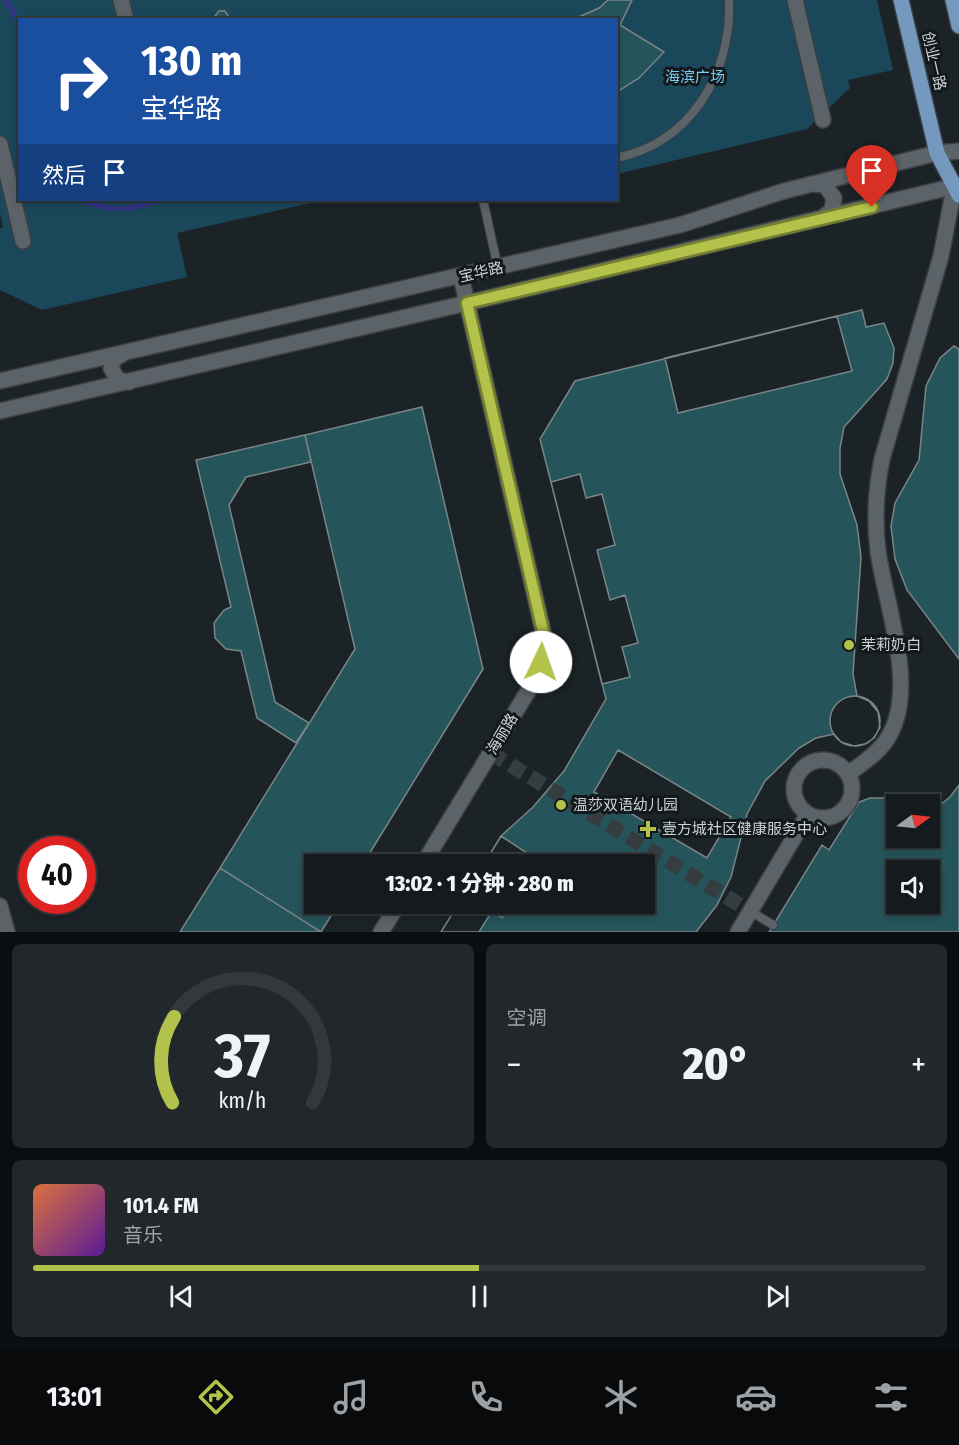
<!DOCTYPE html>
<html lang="zh">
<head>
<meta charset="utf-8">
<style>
	body { margin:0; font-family:"Fira Sans Condensed","Noto Sans SC",sans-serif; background:#21272a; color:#f1f3f6; height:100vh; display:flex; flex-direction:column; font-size:22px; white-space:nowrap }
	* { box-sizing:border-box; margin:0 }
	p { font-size:20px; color:#9da1a4 }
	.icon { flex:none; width:33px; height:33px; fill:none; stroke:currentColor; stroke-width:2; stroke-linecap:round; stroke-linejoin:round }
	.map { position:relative; height:932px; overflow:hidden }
	.sheet { display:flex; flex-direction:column; gap:12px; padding:12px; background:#0b0e10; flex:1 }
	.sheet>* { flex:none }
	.banner { position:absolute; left:18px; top:18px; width:600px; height:183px; border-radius:0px; box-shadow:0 3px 9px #0003,0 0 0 2px #33383b; background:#1a4fa0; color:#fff; overflow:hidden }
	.needle { width:39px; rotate:75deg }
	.buttons { position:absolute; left:886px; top:794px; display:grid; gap:12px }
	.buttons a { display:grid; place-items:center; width:54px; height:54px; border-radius:0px; background:#141a1d; box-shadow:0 3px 9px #0003,0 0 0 2px #33383b; font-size:30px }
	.speed { position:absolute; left:18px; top:836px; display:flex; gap:12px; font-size:30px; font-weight:700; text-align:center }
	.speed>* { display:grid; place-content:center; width:78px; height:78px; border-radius:50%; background:#141a1d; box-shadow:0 3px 9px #0003,0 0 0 2px #33383b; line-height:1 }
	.speed .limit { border:9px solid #d22; background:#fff; color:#111 }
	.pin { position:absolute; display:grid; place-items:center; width:51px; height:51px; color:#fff; margin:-62px -26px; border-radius:50% 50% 50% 0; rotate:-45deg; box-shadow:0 0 6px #0007 }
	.pin .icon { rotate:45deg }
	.me { position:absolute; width:66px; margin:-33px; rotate:3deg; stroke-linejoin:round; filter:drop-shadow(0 0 4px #0008) }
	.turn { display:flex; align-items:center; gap:21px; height:126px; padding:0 24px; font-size:27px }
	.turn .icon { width:78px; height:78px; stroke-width:2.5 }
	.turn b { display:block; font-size:42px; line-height:51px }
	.then { display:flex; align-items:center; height:57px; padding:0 24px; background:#0003; gap:12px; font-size:22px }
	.big { font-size:45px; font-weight:800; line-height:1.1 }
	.sheet .widget { flex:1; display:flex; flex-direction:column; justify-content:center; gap:9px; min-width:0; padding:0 21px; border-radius:9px; background:#21272a }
	.sheet .dial { align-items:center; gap:0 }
	.dial svg { height:156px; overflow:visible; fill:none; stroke:#33383b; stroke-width:7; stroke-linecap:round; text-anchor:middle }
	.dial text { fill:#f1f3f6; stroke:none }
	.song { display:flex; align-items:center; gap:18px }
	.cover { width:72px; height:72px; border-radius:9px; background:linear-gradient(135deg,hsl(20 70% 55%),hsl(270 70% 35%)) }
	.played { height:6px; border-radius:3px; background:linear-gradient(90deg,#b3c24b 50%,#33383b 50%) }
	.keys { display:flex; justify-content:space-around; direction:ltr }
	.heat { display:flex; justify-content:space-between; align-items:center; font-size:33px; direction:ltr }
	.sheet .tiles { flex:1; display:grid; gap:12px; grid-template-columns:1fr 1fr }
	.widget:last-child { grid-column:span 2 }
	.trip { position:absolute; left:304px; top:854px; width:351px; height:60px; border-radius:0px; background:#141a1d; box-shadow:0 3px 9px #0003,0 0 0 2px #33383b; font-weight:800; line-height:60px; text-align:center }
	.tab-bar { display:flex; height:96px; justify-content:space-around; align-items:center; background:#080a0c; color:#9da1a4 }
	.tab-bar .icon { width:42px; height:42px }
	.tab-bar .selected { color:#b3c24b }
	.tab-bar b { font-size:27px; color:#f1f3f6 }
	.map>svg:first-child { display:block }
</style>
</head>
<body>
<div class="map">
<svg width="959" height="932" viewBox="0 0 959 932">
	<rect width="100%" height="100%" fill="#1b2327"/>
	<path fill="#1b475b" d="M0,0H877L893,70L848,80L850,88L807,129L617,174L616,20H20V200H324L177,233L187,277L42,310L0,290V229L3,227L0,214Z"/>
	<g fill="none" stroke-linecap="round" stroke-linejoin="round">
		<path stroke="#323482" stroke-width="5" d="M6,0L20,24
			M83,200C108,213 134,210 160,200"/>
	</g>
	<path fill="#25545a" stroke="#7a8586" stroke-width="1.5" fill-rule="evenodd" d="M608,0H632L620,25L664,52L639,78L617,92L616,20H572L599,8Z
		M219,11H225L231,20H212Z
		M862,310L866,327L884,323L894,348L893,363L887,379L844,427L840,448V474L857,525L861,557L853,674L857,696L869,701L878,712L880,727L874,738L865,744L854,746L841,742L834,734L816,738L799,748L765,781L747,814L731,877L717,905L696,932H441L459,903H645V864H484L501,836L533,807L564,771L606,699L540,439L575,381Z
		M837,316L852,371L678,413L665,358Z
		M954,346L959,349V659L907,590L895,559L891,526L895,503L919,460L926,386L940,358Z
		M422,407L483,669L363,864H315V903H339L321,932L220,868L355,649L305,435Z
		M305,435L311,462L246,477L229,505L275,702L309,723L296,743L257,718L241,651L226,649L215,638L214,623L224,610L231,607L196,460Z
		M580,474L586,498L602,494L615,545L597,550L610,600L625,595L638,643L622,647L630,677L602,684L551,482Z
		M830 721a25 25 0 1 1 50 0a25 25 0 1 1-50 0Z
		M618,750L731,817L707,858L594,792Z
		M959,785V932H769L822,845L829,850L859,802L870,798H887L902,802L904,804H897V837H930V813L950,797ZM897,870H930V903H897Z
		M501,836L527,853L521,864H484Z
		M220,868L321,932H180Z
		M459,903H511L502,918L492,911L479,932H441Z"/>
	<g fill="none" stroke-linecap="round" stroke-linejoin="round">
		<path stroke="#363d41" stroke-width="15" stroke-dasharray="15 8" stroke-linecap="butt" d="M491,753L750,911"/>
		<g stroke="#3a3f43" stroke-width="10">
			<path id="lane" d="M616,158C691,143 732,73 729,0
				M483,200L498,268
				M750,911L773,925"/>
		</g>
		<g stroke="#3a3f43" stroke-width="18">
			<path id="street" d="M121,0L126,20
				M795,0L823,120
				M0,144L23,241
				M794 789a29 29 0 1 1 58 0a29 29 0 1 1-58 0Z
				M848,774C863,763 880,752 889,736C918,686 885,604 878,551C874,520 876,489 882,459L941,256L954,188
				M738,932L808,814"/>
		</g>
		<g stroke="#3a3f43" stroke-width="18">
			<path id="secondary" d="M813,184L825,185L834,198L832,210L822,218
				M124,353L114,359L111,368L118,380L129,382
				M0,381L680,225L784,191L937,153L959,151
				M0,411L467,303L959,185
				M423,864L536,678L544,646L543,631L461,277
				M0,906L7,932
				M381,932L399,903"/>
		</g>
		<g stroke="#3a3f43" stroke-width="18">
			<path id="primary" d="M901,0L937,153L959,195
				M953,0L959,26"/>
		</g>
		<use href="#lane" stroke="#5b6368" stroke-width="8"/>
		<use href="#street" stroke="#5b6368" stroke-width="15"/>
		<use href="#secondary" stroke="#5b6368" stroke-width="15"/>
		<use href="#primary" stroke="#7598bf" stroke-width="15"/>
	</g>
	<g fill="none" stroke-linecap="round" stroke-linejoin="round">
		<g stroke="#747e31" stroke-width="15">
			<path id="route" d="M541,662L543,631L467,303L872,207"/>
		</g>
		<use href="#route" stroke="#b3c24b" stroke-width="10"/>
	</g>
	<g fill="#b3c24b" stroke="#12191d" stroke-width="2">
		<circle cx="849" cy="645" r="6"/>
		<circle cx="561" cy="805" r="6"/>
		<path d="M645 820h6v6h6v6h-6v6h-6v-6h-6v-6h6z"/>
	</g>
	<g text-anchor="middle" stroke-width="6" stroke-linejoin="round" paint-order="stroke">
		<g font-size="15" fill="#cdd2d5" stroke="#12191d">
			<text transform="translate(934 61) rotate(77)" y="5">创业一路</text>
			<text transform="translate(481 272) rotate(-13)" y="5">宝华路</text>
			<text transform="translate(502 734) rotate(-59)" y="5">海丽路</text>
		</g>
		<g font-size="15" fill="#7ccbf2" stroke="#12191d">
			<text x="695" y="82">海滨广场</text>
		</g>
		<g font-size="15" fill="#cdd2d5" stroke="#12191d" text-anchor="start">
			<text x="861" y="650">茉莉奶白</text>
			<text x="573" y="810">温莎双语幼儿园</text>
			<text x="662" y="834">壹方城社区健康服务中心</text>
		</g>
	</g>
</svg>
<div class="buttons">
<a><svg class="needle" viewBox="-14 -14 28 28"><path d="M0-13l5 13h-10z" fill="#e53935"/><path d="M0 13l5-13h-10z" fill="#9da1a4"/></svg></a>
<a><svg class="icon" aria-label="sound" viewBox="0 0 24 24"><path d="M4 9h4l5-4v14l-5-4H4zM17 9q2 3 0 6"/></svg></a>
</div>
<div class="speed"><div class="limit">40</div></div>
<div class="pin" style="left:872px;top:207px;background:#d93025"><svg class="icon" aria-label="arrive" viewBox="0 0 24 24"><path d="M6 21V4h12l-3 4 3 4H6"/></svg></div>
<svg class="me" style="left:541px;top:662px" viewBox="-20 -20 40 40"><circle r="19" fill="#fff"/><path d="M0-13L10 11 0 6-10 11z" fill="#b3c24b"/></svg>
<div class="trip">13:02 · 1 分钟 · 280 m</div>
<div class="banner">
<div class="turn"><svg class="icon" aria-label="right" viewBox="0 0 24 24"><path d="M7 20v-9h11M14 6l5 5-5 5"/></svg><div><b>130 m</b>宝华路</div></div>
<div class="then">然后<svg class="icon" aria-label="arrive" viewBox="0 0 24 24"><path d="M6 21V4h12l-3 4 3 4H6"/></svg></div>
</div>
</div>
<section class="sheet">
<div class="tiles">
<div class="widget dial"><svg viewBox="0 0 100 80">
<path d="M14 69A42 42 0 1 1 86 69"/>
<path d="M14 69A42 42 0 0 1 15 25" stroke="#b3c24b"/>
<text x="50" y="56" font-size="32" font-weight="700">37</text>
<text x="50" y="72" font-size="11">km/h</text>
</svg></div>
<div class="widget"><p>空调</p>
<div class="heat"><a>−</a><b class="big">20°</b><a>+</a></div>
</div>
<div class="widget">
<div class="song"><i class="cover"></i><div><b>101.4 FM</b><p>音乐</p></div></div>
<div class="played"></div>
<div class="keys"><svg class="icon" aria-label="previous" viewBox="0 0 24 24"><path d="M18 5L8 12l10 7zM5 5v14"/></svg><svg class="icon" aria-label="pause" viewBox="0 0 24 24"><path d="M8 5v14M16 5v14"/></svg><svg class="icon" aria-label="next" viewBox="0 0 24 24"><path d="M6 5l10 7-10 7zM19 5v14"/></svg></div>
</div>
</div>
</section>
<nav class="tab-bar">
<b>13:01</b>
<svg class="icon selected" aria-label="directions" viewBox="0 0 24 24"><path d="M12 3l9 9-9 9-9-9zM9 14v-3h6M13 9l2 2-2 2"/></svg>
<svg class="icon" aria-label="music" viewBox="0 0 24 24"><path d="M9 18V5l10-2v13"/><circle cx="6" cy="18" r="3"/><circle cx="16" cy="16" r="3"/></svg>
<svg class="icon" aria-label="phone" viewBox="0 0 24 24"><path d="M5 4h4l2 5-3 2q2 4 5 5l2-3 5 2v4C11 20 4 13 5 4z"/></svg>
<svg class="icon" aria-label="climate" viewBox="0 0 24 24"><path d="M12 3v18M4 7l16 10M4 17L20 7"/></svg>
<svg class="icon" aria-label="car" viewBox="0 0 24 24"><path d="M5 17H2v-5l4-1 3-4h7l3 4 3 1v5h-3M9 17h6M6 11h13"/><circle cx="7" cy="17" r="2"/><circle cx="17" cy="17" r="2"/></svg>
<svg class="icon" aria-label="filters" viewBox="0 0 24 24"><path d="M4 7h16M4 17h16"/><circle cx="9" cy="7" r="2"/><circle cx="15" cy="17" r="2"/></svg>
</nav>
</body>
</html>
